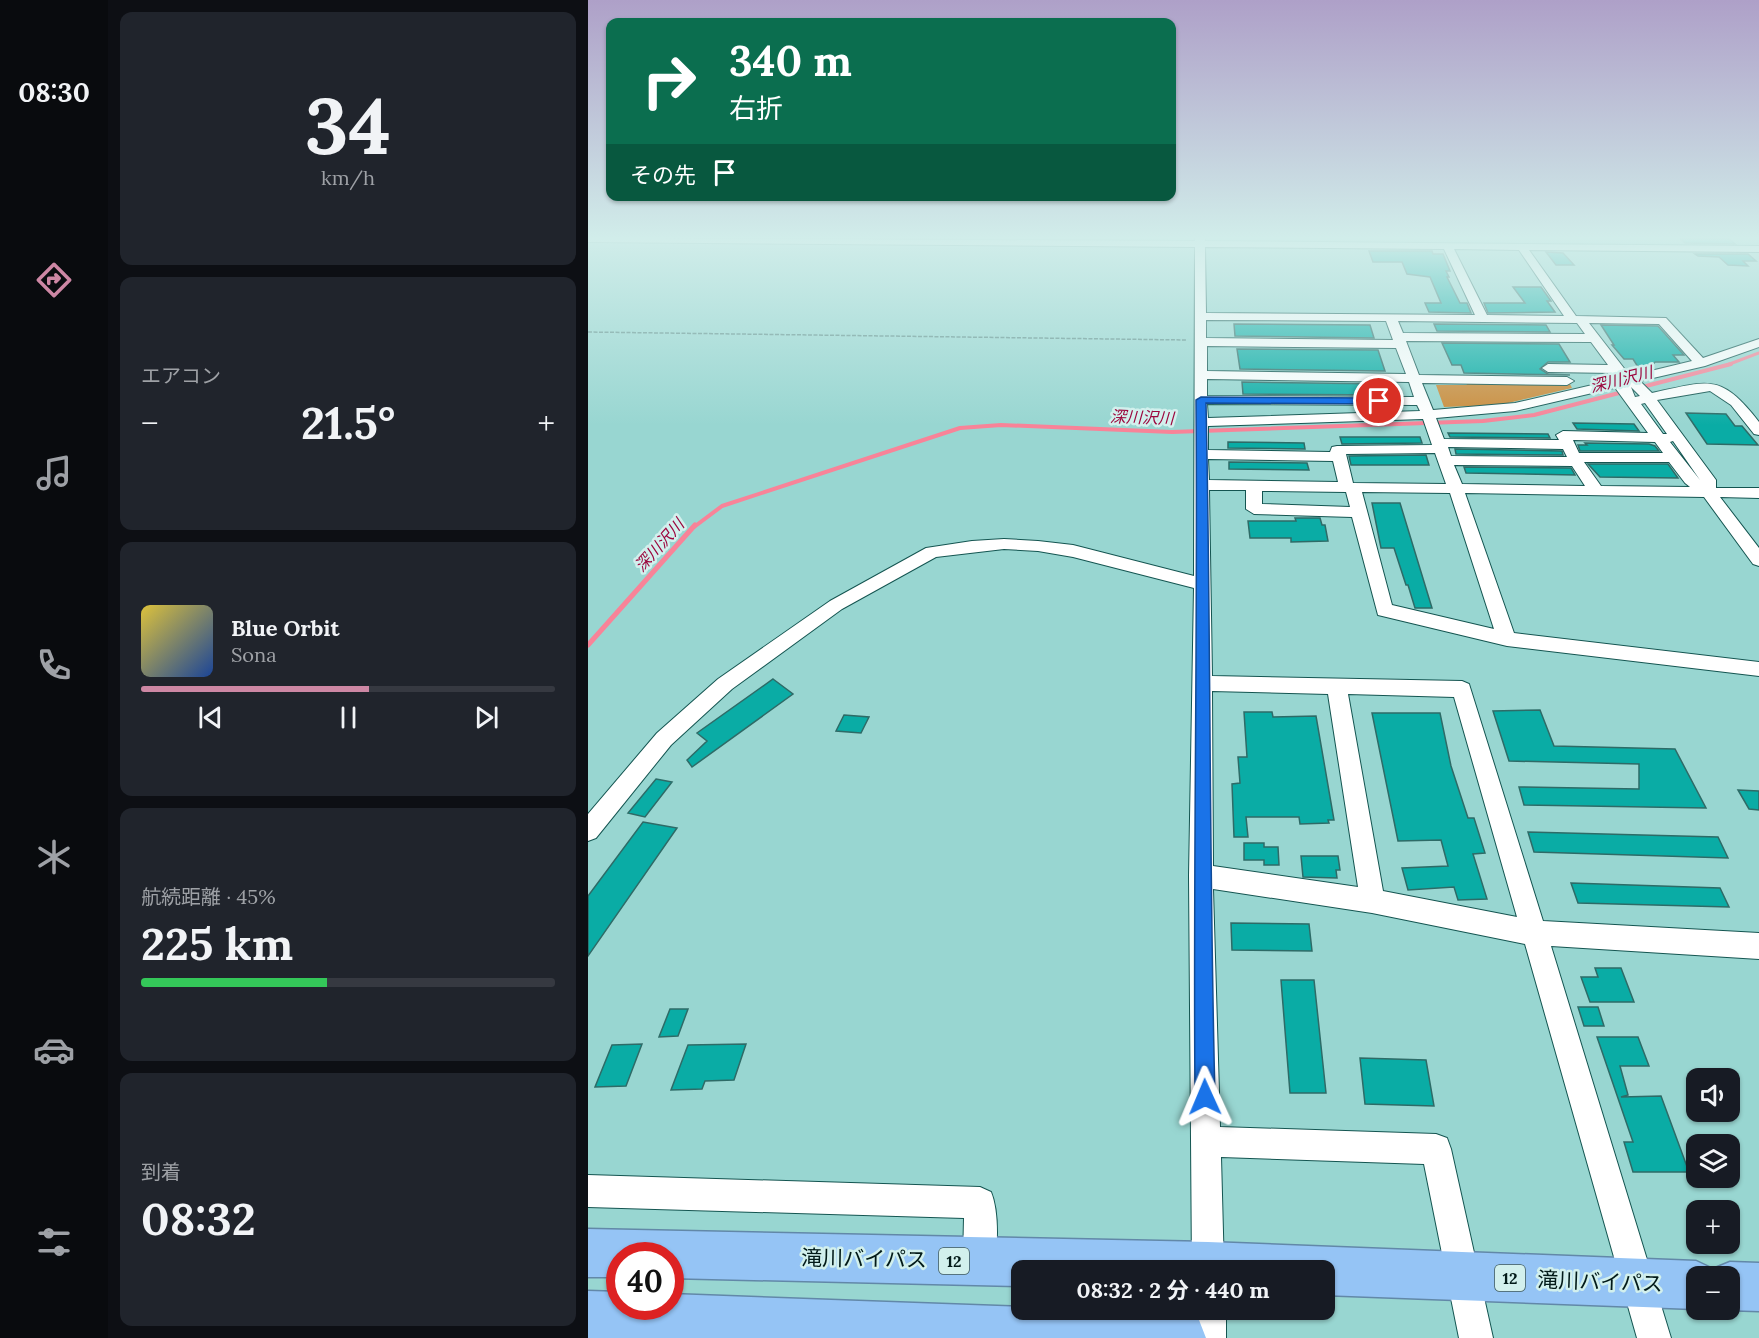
<!DOCTYPE html>
<html lang="ja">
<head>
<meta charset="utf-8">
<style>
	body { margin:0; font-family:Lora,"Noto Sans JP",serif; background:#20242c; color:#f1f3f6; height:100vh; display:flex; flex-direction:column; font-size:22px; white-space:nowrap }
	* { box-sizing:border-box; margin:0 }
	p { font-size:20px; color:#9ea1a6 }
	.icon { flex:none; width:33px; height:33px; fill:none; stroke:currentColor; stroke-width:2; stroke-linecap:round; stroke-linejoin:round }
	.map { position:relative; flex:1; overflow:hidden }
	.details { display:flex; flex-direction:column; gap:12px; padding:12px; background:#0d0f14; width:480px }
	.details>* { flex:none }
	.banner { position:absolute; left:18px; top:18px; width:570px; height:183px; border-radius:12px; box-shadow:0 2px 4px #0004; background:#0b6e4f; color:#fff; overflow:hidden }
	.fabs { position:absolute; left:1098px; top:1068px; display:grid; gap:12px }
	.fabs a { display:grid; place-items:center; width:54px; height:54px; border-radius:12px; background:#171b24; box-shadow:0 2px 4px #0004; font-size:30px }
	.speed { position:absolute; left:18px; top:1242px; display:flex; gap:12px; font-size:30px; font-weight:700; text-align:center }
	.speed>* { display:grid; place-content:center; width:78px; height:78px; border-radius:50%; background:#171b24; box-shadow:0 2px 4px #0004; line-height:1 }
	.speed .limit { border:9px solid #d22; background:#fff; color:#111 }
	.pin { position:absolute; display:grid; place-items:center; width:51px; height:51px; color:#fff; margin:-26px; border:3px solid #fff; border-radius:50%; box-shadow:0 2px 6px #0007 }
	.me { position:absolute; width:66px; margin:-33px; rotate:359deg; stroke-linejoin:round; filter:drop-shadow(0 0 4px #0008) }
	.turn { display:flex; align-items:center; gap:21px; height:126px; padding:0 24px; font-size:27px }
	.turn .icon { width:78px; height:78px; stroke-width:2.5 }
	.turn b { display:block; font-size:42px; line-height:51px }
	.then { display:flex; align-items:center; height:57px; padding:0 24px; background:#0003; gap:12px; font-size:22px }
	.big { font-size:45px; font-weight:700; line-height:1.1 }
	.details .tile { flex:1; display:flex; flex-direction:column; justify-content:center; gap:9px; min-width:0; padding:0 21px; border-radius:12px; background:#20242c }
	.details .dial { align-items:center; gap:0 }
	.dial b { font-size:78px; line-height:1 }
	.song { display:flex; align-items:center; gap:18px }
	.cover { width:72px; height:72px; border-radius:9px; background:linear-gradient(135deg,hsl(50 70% 55%),hsl(220 70% 35%)) }
	.played { height:6px; border-radius:3px; background:linear-gradient(90deg,#cd87a4 55%,#363941 55%) }
	.keys { display:flex; justify-content:space-around; direction:ltr }
	.heat { display:flex; justify-content:space-between; align-items:center; font-size:33px; direction:ltr }
	.charge { height:9px; border-radius:4px; background:linear-gradient(90deg,#34c759 45%,#363941 0) }
	.trip { position:absolute; left:423px; top:1260px; width:324px; height:60px; border-radius:12px; background:#171b24; box-shadow:0 2px 4px #0004; font-weight:700; line-height:60px; text-align:center }
	main { display:flex; flex:1; min-height:0 }
	.tab-bar { display:flex; flex-direction:column; width:108px; justify-content:space-around; align-items:center; background:#090b0e; color:#9ea1a6 }
	.tab-bar .icon { width:42px; height:42px }
	.tab-bar .selected { color:#cd87a4 }
	.tab-bar b { font-size:27px; color:#f1f3f6 }
	.map>svg:first-child { display:block }
</style>
</head>
<body>
<main>
<nav class="tab-bar">
<b>08:30</b>
<svg class="icon selected" aria-label="directions" viewBox="0 0 24 24"><path d="M12 3l9 9-9 9-9-9zM9 14v-3h6M13 9l2 2-2 2"/></svg>
<svg class="icon" aria-label="music" viewBox="0 0 24 24"><path d="M9 18V5l10-2v13"/><circle cx="6" cy="18" r="3"/><circle cx="16" cy="16" r="3"/></svg>
<svg class="icon" aria-label="phone" viewBox="0 0 24 24"><path d="M5 4h4l2 5-3 2q2 4 5 5l2-3 5 2v4C11 20 4 13 5 4z"/></svg>
<svg class="icon" aria-label="climate" viewBox="0 0 24 24"><path d="M12 3v18M4 7l16 10M4 17L20 7"/></svg>
<svg class="icon" aria-label="car" viewBox="0 0 24 24"><path d="M5 17H2v-5l4-1 3-4h7l3 4 3 1v5h-3M9 17h6M6 11h13"/><circle cx="7" cy="17" r="2"/><circle cx="17" cy="17" r="2"/></svg>
<svg class="icon" aria-label="filters" viewBox="0 0 24 24"><path d="M4 7h16M4 17h16"/><circle cx="9" cy="7" r="2"/><circle cx="15" cy="17" r="2"/></svg>
</nav>
<section class="details">
<div class="tile dial"><b>34</b><p>km/h</p></div>
<div class="tile"><p>エアコン</p>
<div class="heat"><a>−</a><b class="big">21.5°</b><a>+</a></div>
</div>
<div class="tile">
<div class="song"><i class="cover"></i><div><b>Blue Orbit</b><p>Sona</p></div></div>
<div class="played"></div>
<div class="keys"><svg class="icon" aria-label="previous" viewBox="0 0 24 24"><path d="M18 5L8 12l10 7zM5 5v14"/></svg><svg class="icon" aria-label="pause" viewBox="0 0 24 24"><path d="M8 5v14M16 5v14"/></svg><svg class="icon" aria-label="next" viewBox="0 0 24 24"><path d="M6 5l10 7-10 7zM19 5v14"/></svg></div>
</div>
<div class="tile"><p>航続距離 · 45%</p><b class="big">225 km</b><div class="charge"></div></div>
<div class="tile"><p>到着</p><b class="big">08:32</b></div>
</section>
<div class="map">
<svg width="1171" height="1338" viewBox="0 0 1171 1338">
	<rect width="100%" height="100%" fill="#98d6d1"/>
	<path fill="#cb8c3b" d="M878,383L982,384L984,388L912,405L856,407L848,385H879Z"/>
	<g fill="none" stroke-linecap="round" stroke-linejoin="round">
		<path stroke="#f88398" stroke-width="3" d="M1139,365L1171,353"/>
		<path stroke="#f88398" stroke-width="4" d="M106,527L134,506L372,428L413,425L584,432L895,421L946,415L1143,364"/>
		<path stroke="#f88398" stroke-width="5" d="M0,645L107,525"/>
	</g>
	<path fill="#0aaca5" stroke="#2e6b67" stroke-width="1.5" d="M1092,238H1140L1147,244L1097,243Z
		M781,251H844L845,254H855L862,271H858L861,277H859L872,303H879L883,313L841,312L837,303H853L842,277L819,274L814,262H785Z
		M958,252L975,253L986,265H968Z
		M1107,254H1160L1168,261H1155L1160,266L1140,265L1131,257L1110,256Z
		M925,287H953L963,301H959L967,312L900,313L896,303H937Z
		M646,324L782,325L786,338L647,336Z
		M846,324L958,325L962,332L849,331Z
		M1013,325L1070,326L1096,355H1085L1091,362H1067L1063,367H1050L1045,359H1036L1024,345H1026Z
		M854,343L971,344L982,362H960L952,369L960,374L982,375L876,373L873,365H864Z
		M649,349L790,350L797,371L652,369Z
		M654,382L801,384L804,395L655,394Z
		M1098,413L1138,414L1147,426H1154L1170,445L1119,444Z
		M985,423L1046,424L1051,431L989,429Z
		M860,433L960,434L962,438L862,437Z
		M752,437H832L834,443L754,444Z
		M640,442L716,443L717,449L640,448Z
		M997,443L1061,444L1067,446L1071,451H992L990,445H999Z
		M867,449L974,451L975,455L868,454Z
		M838,455L841,465H763L761,456Z
		M641,462L719,463L721,470L641,469Z
		M1000,464H1080L1090,478L1012,477Z
		M876,467L983,468L987,475L878,473Z
		M784,503H812L844,608H827L820,585H818L806,548H793Z
		M707,518H732L734,525H737L740,541L703,542V538H662L660,521H708Z
		M185,679L205,694L104,767L99,760L119,741L109,733Z
		M952,710L966,746L1087,749L1118,808L936,805L931,787L1051,789V764L921,761L905,711Z
		M656,712H684L685,717L728,716L746,820H740L741,823L712,824L711,817H658L660,837H646L644,784L652,783L650,757H659Z
		M784,713H852L863,766L880,818H886L897,853L885,854L899,899L870,900L866,887L820,890L814,868L860,866L853,840L810,841Z
		M256,715L281,717L273,733L248,731Z
		M68,779L84,782L57,817L40,813Z
		M1150,790L1171,791V810L1161,809Z
		M55,822L89,828L0,956V896Z
		M940,832L1130,837L1140,858L946,852Z
		M656,843H676V847H690L691,865H676V860H656Z
		M713,856H750L752,870H748L749,878L715,877Z
		M983,883L1132,888L1141,907L990,903Z
		M643,923L721,924L724,951L644,950Z
		M1007,968H1033L1046,1002H1002L993,977H1010Z
		M693,980H726L738,1093H702Z
		M990,1007H1010L1016,1026H996Z
		M82,1009H100L90,1036L71,1037Z
		M1009,1037H1050L1061,1066H1032L1040,1095L1033,1097L1073,1096L1101,1172H1045L1036,1142H1045Z
		M54,1044L38,1086L7,1087L24,1045Z
		M158,1044L146,1080L117,1081L114,1089L83,1090L100,1045Z
		M772,1058L838,1060L846,1106L777,1104Z"/>
	<g fill="none" stroke-linecap="round" stroke-linejoin="round">
		<g stroke="#145551" stroke-width="2">
			<path id="minor" d="M0,238L607,241V238H617V241L1171,246V252L941,250L988,316L1078,318L1115,358L1171,339V347L1117,366L1052,381L1064,393C1121,381 1132,372 1171,422V435L1166,434L1143,405L1122,391L1069,400L1128,480V488H1171V498L1132,497L1171,548V566L1165,564L1116,497L877,493L926,633L1171,662V676L919,646L790,615L764,517L666,514L658,509V490H621L624,676L874,681L881,684L955,921L1171,933V959L963,946L1083,1338H1049L937,944L784,913L625,889L632,1127L848,1134L859,1138L863,1149L905,1338H871L836,1164L633,1157L636,1270H604L601,876L606,588L485,557L450,551L416,549L348,557L254,609L144,689L83,745L8,838L0,841V814L69,733L130,679L242,601L338,548L384,541L416,539L450,541L485,545L606,576L607,247L0,242ZM617,247L856,249L887,315L618,313ZM866,249L931,250L976,316L899,315ZM618,320L798,321L805,340L618,338ZM810,321L989,323L997,334L815,333ZM1001,323L1071,324L1104,361L1042,376ZM818,341L1003,342L1020,365L960,364L954,368L960,372L1026,373L1030,379L927,403L845,410L834,383L979,385L986,381L979,377L831,375ZM619,346L808,348L818,374L619,371ZM619,379L821,382L826,397L619,396ZM1030,387L1028,389L1060,433L975,431L968,435L971,440L856,439L848,418L927,411ZM1043,387L1052,396L1047,397ZM1057,403L1079,434H1075L1053,404ZM619,404L829,405L832,411L620,418ZM835,419L844,445L749,446L744,447L742,452L620,450V426ZM985,440L1067,442L1075,453H991ZM1085,441L1112,480L1082,442ZM860,447L975,449L979,457L863,456ZM847,453L858,484L765,483L758,454ZM620,459L745,461L750,482L621,480ZM996,462H1081L1097,483L1102,487L1013,486ZM866,465L984,466L997,486L874,484ZM674,491L758,492L762,507L674,504ZM774,492L862,493L906,629L804,605ZM624,691L740,694L770,887L625,866ZM760,694L866,697L929,917L795,891Z
				M0,1175L392,1187L403,1192C411,1211 411,1253 403,1273L391,1277L379,1273L375,1261L376,1218L0,1207Z
				M604,1310H638V1338H604Z"/>
		</g>
		<g stroke="#6288a8" stroke-width="3">
			<path id="highway" d="M0,1229L620,1242L1108,1261L1125,1269L1142,1262L1171,1263V1311L1140,1310L1142,1276H1108V1309L736,1295V1270H434V1286L82,1278V1256H32V1277H0Z
				M0,1291L32,1292V1306H82V1294L434,1307V1310L593,1313L611,1320L618,1338H0Z"/>
		</g>
		<path stroke="#5d8c89" stroke-width="1.5" stroke-dasharray="4 1.5" stroke-linecap="butt" d="M0,332L598,340"/>
		<use href="#minor" fill="#fff" fill-rule="evenodd"/>
		<use href="#highway" fill="#95c4f5" fill-rule="evenodd"/>
	</g>
	<linearGradient id="sky" x2="0" y2="1"><stop stop-color="#aea0c8"/><stop offset="0.56" stop-color="#d1edea"/><stop offset="1" stop-color="#d1edea" stop-opacity="0"/></linearGradient>
	<rect width="1171" height="425" fill="url(#sky)"/>
	<path fill="#1a73e8" stroke="#114b97" stroke-width="1.5" d="M613,397L791,398L796,401L791,404L618,403C623,634 621,865 627,1097L624,1104L617,1107L610,1104L607,1097C605,864 610,632 608,400Z"/>
	<g text-anchor="middle" stroke-width="5" stroke-linejoin="round" paint-order="stroke">
		<g font-size="16" font-style="italic" fill="#9c073e" stroke="#d2f0ed">
			<text transform="translate(1033 379) rotate(-14)" y="6">深川沢川</text>
			<text transform="translate(554 417) rotate(2)" y="6">深川沢川</text>
			<text transform="translate(71 545) rotate(-48)" y="6">深川沢川</text>
		</g>
		<g fill="#d2f0ed" stroke="#405a59" stroke-width="1.5">
			<rect x="351" y="1248" width="30" height="26" rx="4.5"/>
			<rect x="907" y="1265" width="30" height="26" rx="4.5"/>
		</g>
		<g font-size="16" font-weight="bold" fill="#021a19">
			<text x="366" y="1267">12</text>
			<text x="922" y="1284">12</text>
		</g>
		<g font-size="21" fill="#021a19" stroke="#d2f0ed">
			<text transform="translate(276 1259) rotate(1)" y="7">滝川バイパス</text>
			<text transform="translate(1012 1282) rotate(2)" y="7">滝川バイパス</text>
		</g>
	</g>
</svg>
<div class="fabs">
<a><svg class="icon" aria-label="sound" viewBox="0 0 24 24"><path d="M4 9h4l5-4v14l-5-4H4zM17 9q2 3 0 6"/></svg></a>
<a><svg class="icon" aria-label="layers" viewBox="0 0 24 24"><path d="M12 4l9 5-9 5-9-5zM3 14l9 5 9-5"/></svg></a>
<a>+</a>
<a>−</a>
</div>
<div class="speed"><div class="limit">40</div></div>
<div class="pin" style="left:791px;top:401px;background:#d93025"><svg class="icon" aria-label="arrive" viewBox="0 0 24 24"><path d="M6 21V4h12l-3 4 3 4H6"/></svg></div>
<svg class="me" style="left:617px;top:1097px" viewBox="-20 -20 40 40"><path d="M0-17L14 15 0 8-14 15z" fill="#1a73e8" stroke="#fff" stroke-width="4"/></svg>
<div class="trip">08:32 · 2 分 · 440 m</div>
<div class="banner">
<div class="turn"><svg class="icon" aria-label="right" viewBox="0 0 24 24"><path d="M7 20v-9h11M14 6l5 5-5 5"/></svg><div><b>340 m</b>右折</div></div>
<div class="then">その先<svg class="icon" aria-label="arrive" viewBox="0 0 24 24"><path d="M6 21V4h12l-3 4 3 4H6"/></svg></div>
</div>
</div>
</main>
</body>
</html>
